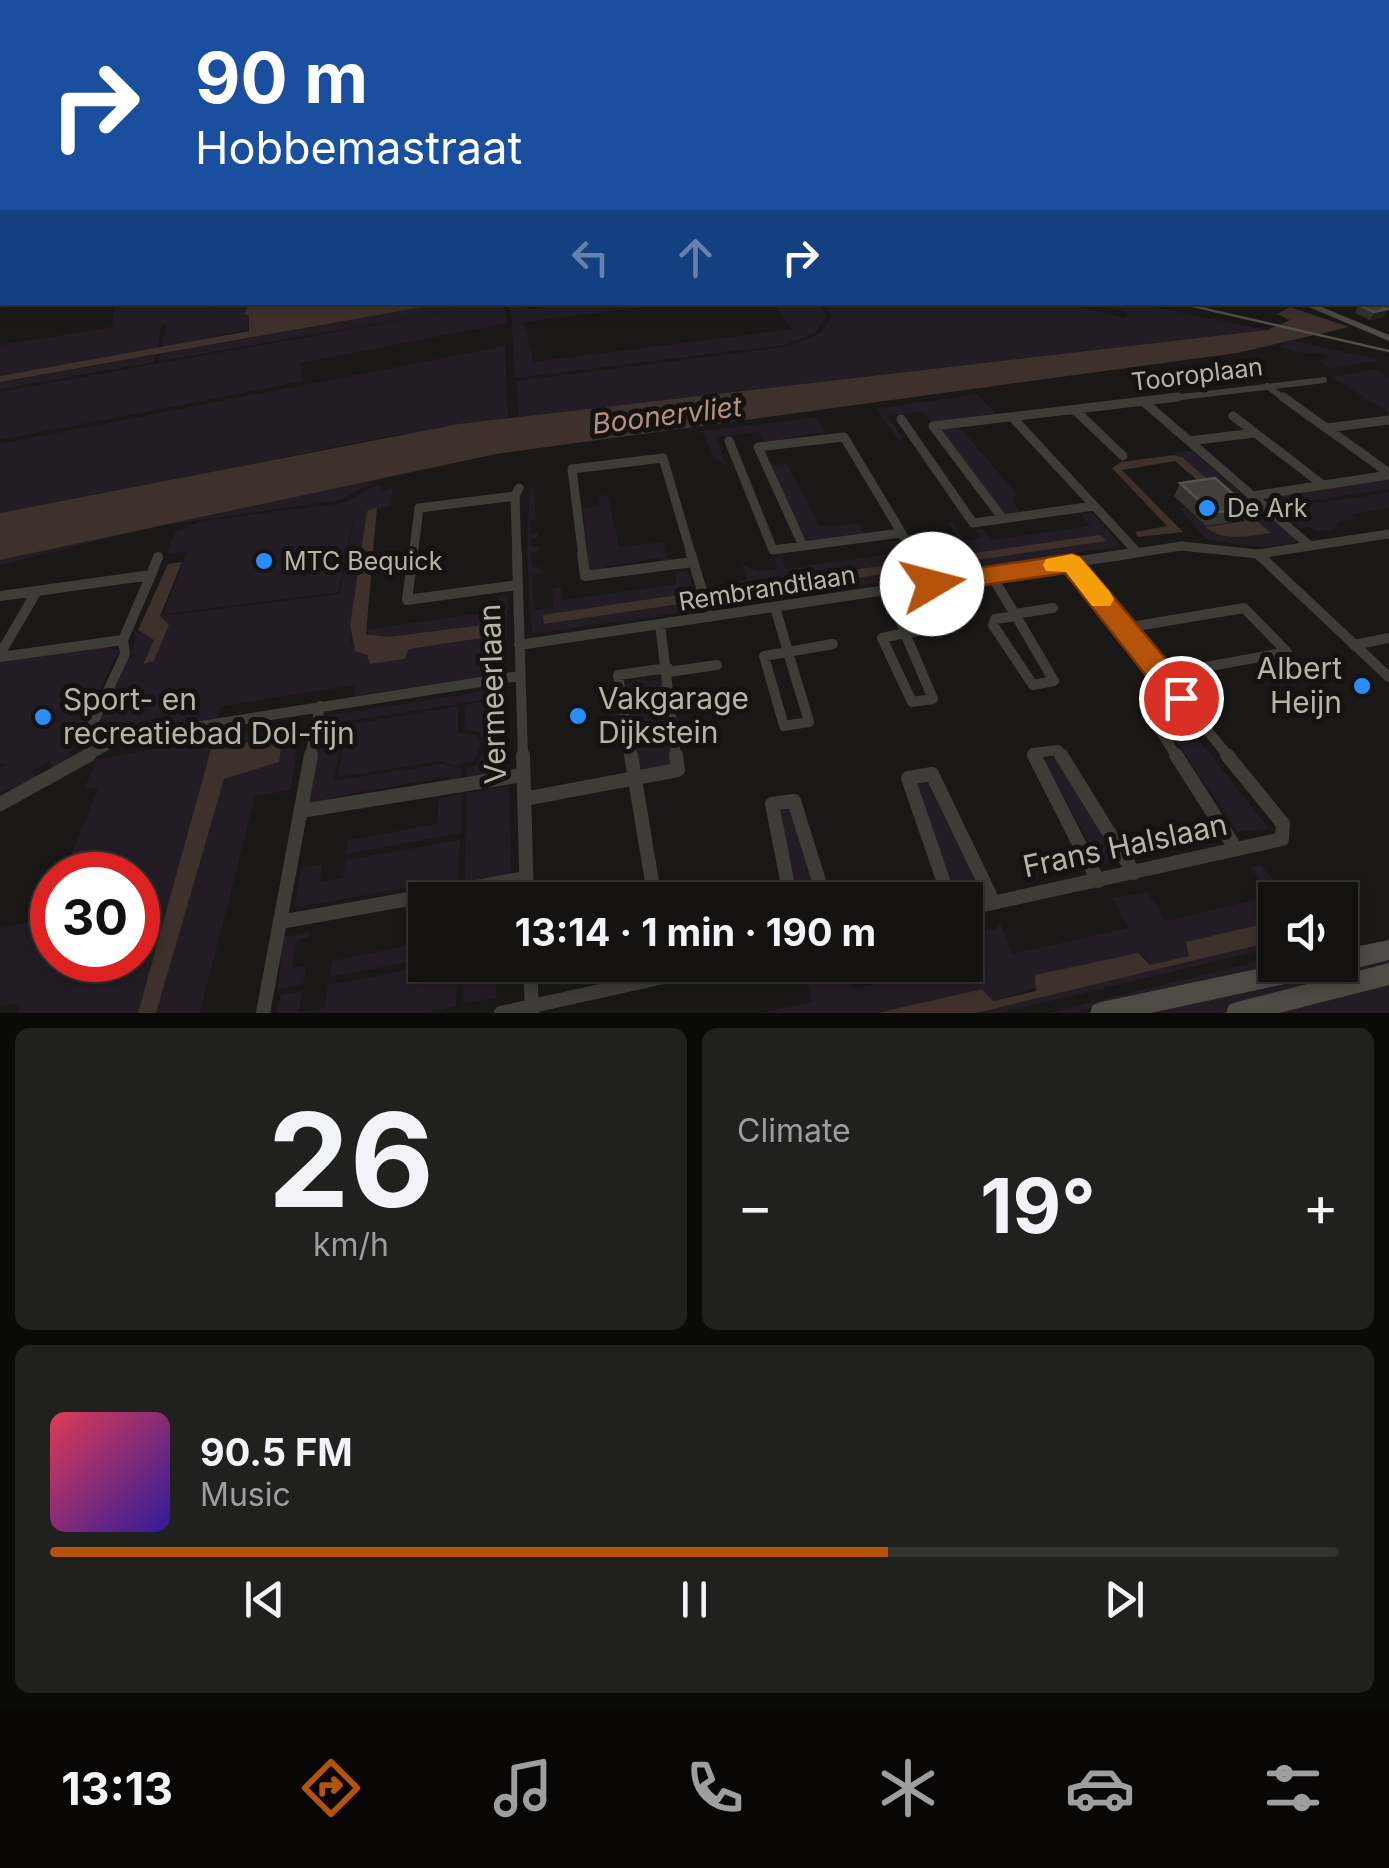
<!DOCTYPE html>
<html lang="en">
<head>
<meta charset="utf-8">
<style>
	body { margin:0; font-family:Inter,sans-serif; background:#20201e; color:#f1f3f6; height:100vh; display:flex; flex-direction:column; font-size:38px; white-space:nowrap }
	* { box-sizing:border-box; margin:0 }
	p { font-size:32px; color:#9d9e9f }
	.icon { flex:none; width:55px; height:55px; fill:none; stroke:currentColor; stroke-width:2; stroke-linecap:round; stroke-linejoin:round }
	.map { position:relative; height:1013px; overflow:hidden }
	.sheet { display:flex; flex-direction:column; gap:15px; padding:15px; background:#0a0a09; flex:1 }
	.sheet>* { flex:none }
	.top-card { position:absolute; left:0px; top:0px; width:1390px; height:305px; box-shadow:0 5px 15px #0003,0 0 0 2px #323230; background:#1a4fa0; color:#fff; overflow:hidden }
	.tools { position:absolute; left:1258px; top:882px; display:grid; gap:20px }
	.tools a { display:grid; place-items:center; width:100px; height:100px; border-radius:0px; background:#131210; box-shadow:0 5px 15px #0003,0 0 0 2px #323230; font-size:50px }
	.speed { position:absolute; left:30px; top:852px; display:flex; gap:20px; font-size:50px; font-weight:700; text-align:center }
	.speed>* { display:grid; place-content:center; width:130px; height:130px; border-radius:50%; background:#131210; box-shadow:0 5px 15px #0003,0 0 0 2px #323230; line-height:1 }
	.speed .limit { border:15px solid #d22; background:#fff; color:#111 }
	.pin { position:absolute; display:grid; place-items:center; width:85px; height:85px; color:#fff; margin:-42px; border:5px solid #fff; border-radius:50%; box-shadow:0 2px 10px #0007 }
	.me { position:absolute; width:110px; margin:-55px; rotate:82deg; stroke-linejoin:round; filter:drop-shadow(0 0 8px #0008) }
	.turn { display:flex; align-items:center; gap:35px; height:210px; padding:0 30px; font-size:45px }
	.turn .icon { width:130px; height:130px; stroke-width:2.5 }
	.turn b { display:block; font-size:70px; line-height:85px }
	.lanes { display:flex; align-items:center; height:95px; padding:0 30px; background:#0003; justify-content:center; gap:50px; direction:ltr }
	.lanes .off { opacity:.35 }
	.big { font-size:75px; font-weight:700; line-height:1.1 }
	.sheet .card { flex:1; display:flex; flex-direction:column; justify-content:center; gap:15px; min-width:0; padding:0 35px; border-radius:15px; background:#20201e }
	.sheet .dial { align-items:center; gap:0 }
	.dial b { font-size:130px; line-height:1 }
	.song { display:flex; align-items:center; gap:30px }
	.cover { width:120px; height:120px; border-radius:15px; background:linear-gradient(135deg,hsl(350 70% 55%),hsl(250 70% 35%)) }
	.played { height:10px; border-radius:5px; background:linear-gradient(90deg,#b45309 65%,#323230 65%) }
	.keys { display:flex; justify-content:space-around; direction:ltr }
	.heat { display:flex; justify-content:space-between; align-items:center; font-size:55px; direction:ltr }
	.sheet .tiles { flex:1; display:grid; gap:15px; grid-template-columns:1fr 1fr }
	.card:last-child { grid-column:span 2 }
	.trip { position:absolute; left:408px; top:882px; width:575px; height:100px; border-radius:0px; background:#131210; box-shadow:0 5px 15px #0003,0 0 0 2px #323230; font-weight:700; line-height:100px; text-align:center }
	.menu { display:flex; height:160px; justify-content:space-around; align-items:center; background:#080706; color:#9d9e9f }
	.menu .icon { width:70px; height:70px }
	.menu .on { color:#b45309 }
	.menu b { font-size:45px; color:#f1f3f6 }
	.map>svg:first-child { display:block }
</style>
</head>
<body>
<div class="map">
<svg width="1389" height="1013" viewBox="0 0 1389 1013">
	<rect width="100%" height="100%" fill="#191816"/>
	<path fill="#241c24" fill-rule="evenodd" d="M132,302H212V309L218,303H237L238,309L239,303H249L251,328L161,348L167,325H161L158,348L0,376V345L112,327L115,305Z
		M586,302L675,303L523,322L534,362L792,329L772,303H818L827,315L815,333L785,345L515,378L511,313L509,306L503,303L508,323L300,363L303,381L0,440V392L463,309L159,361L160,354L445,303H523L529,309Z
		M1060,302L1124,318L1130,313L1088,303H1134L1267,330L519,417L516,381L791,346L822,332L831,317L826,303Z
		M1290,340L1381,360L1331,369L1319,360L1329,358L1328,354L1295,352L1279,346Z
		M505,346L508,418L397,435L0,513V444Z
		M155,355L154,362L0,389V382Z
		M1376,369L1389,378V413L1332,377Z
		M977,394L996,414L934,424L922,412L888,416L903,439L899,440L876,409Z
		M816,417L826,435L814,433L766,443L760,432L716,437L726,465L714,458L704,433L694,432Z
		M959,426L1017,495L1011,498L1020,514L1003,513L939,428Z
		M1192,451L1296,540V542L1261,547L1206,539L1179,508L1185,507C1213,535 1232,540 1270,533L1173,453Z
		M787,464L819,526L859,524L865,534L805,543L771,465Z
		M415,470L384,477L340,500L158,526L0,565V560Z
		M1389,477V489L1274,506L1262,496Z
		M378,484L383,490L393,487L391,506L367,511L350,624L351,645L368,656L369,663L409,649L482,638L481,625L388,637H374L364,630L497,611L499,596L508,595L506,673L355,696L356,685L221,706L217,718L106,736L97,729L128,660L136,654H131L135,643L133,629L155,640L143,662L154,661L169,625L160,616L340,594L356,507L338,592L163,614L187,552L167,554L175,533L200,521L344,503Z
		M530,488H534L536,519L530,521V533H538V537L531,539V547H539V551L531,553L532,567H540L541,574L532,575L534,610L553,607L552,589L561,587L563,600L677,584L675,572L688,571L698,610L532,634L527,552Z
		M1389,493V508L1353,514L1351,520L1339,521L1333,530L1317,532L1310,527L1299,528L1277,509Z
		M608,495L619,547L663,542L667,558L679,561L663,563L661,558L606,566V571L589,573L583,508L600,506L599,496Z
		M1093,513L1121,546L937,573L925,555L966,551L949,523L953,522L966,541L982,538L977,530L983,529L991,540L1090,526L1082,515Z
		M897,541L919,577L717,606L711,588L747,579L742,564L757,572L777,569L774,558L781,557L786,569L891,554L886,542ZM899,563L903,571L729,597L726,589Z
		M106,647L118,651L69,756L53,767L48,761L32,772L36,778L0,793V767L8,764H0V662Z
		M645,677L646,681L663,679L671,764L647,772L640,768L627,684Z
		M506,688L508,766L504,771L467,778V769L475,766L487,748L479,732L464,729L466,705L493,700V690Z
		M489,690V699L323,725L325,716Z
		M458,706V733L476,735L481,741L474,761L455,766L441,761L338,777L347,725Z
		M1172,706L1269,829L1238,832L1156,712Z
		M300,724L291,790L255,796L200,1013H156L216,801L224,779L279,762L211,749L138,1013H17L20,1003L0,1006V928L47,919L52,903V960H138V875H64L98,788L84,789L97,759Z
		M343,726L334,781L441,764L462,769L461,779L450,781V776L332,797L330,802L305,807L318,730Z
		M1056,758L1119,860L1101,865L1044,760Z
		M929,783L980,891L957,895L916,785Z
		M509,786L511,874L465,882L467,793Z
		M461,794V833L346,854L348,840L437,824L439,798Z
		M790,810L819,900H799L779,811Z
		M460,840L458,884L445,887V881L294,908L301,868L322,864L320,882L343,878L346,860Z
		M1261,865L1280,889L1300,900H1275V921L1186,942L1190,956L1150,965L1144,956L992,1001L982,989L877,1013H760L812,1002L803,965H845L853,989L965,965L977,961L967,936L996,929L1000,923L1012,954L1129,928L1113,898L1147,892L1166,921L1271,896L1250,867Z
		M310,932L309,937L297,940L292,968L306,966L303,984L278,989L283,937Z
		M1275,941V947L1000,1013H976Z
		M425,942V959L330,977L332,961Z
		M1275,957V965L1073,1013H1048Z
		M1389,957V967L1220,1013H1128Z
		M434,965H457L456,1006L425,1013H277L281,995L302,991L299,1012L324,1008L328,985Z
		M464,965L496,978V998L463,1004Z
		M1389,980V1013H1273Z"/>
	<path fill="#3e312b" d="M249,303H445L0,382V376L249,331V316L244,314Z
		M1290,307L1349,327L1237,353L496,454L0,560V513L459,424L1267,330L1290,320L1277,314Z
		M1174,455L1183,458L1271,533C1248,536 1224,542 1205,527L1245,521L1175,461L1122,470L1183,532L1138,537L1135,532L1167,526L1112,468L1121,462Z
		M377,507L366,634L388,637L482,625V638L409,649L404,659L370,664L367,655L355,651L350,625L367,511Z
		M1100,535L1106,541L943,565L938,558Z
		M182,562L160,616L169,625L154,661L143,664L154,640L138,630L168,564Z
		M900,563L904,571L728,597L726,589Z
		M684,594L686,603L544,624L543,615Z
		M283,735L279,762L224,779L156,1013H138L211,749Z
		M1275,921V941L976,1013H877L982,989L993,1001L1036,991L1035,975L1138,953L1150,965L1189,956L1186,942Z"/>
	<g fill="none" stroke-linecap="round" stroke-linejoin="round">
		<path stroke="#3e3c37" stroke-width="6" d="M1267,386L1286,400
			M1156,400L1324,380"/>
		<path stroke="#3e3c37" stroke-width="9" d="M1283,397L1389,473
			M1143,401L1310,546
			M1075,410L1123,456
			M1233,416L1323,485
			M1012,417L1137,552
			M901,419L973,523L1094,506
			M933,426L1178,397
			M933,426L1003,519
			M1327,428L1389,420
			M729,441L773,550L901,533
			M1189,441L1255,433
			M1252,496L1389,475
			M803,546L758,447L844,437L916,557
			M413,557L419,508L515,496
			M517,557L515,496L519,488
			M583,557L572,469L663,458L692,557
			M1111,557L1181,546L1258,554L1389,534"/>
		<path stroke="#3e3c37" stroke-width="10" d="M413,554L407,600L517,585
			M517,554L523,757
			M582,554L585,576L693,562
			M691,554L710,617
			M914,554L932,584
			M1258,554L1389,677
			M1072,563L1229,757
			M151,575L158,557
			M991,575L1016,616
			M888,590L905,633L944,627
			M0,596L151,575L123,640L125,654L88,734L94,751
			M775,607L788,652
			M1015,614L1053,608
			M1016,616L1054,681L1033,685L993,625L995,619Z
			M660,624L676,757
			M1125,628L1244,608L1287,652L1162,675
			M905,633L933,699L912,702L882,638Z
			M519,645L1127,554
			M1354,645L1389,638
			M788,652L809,722L784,726L764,656Z
			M788,652L833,644
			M0,654L37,591
			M0,657L123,640
			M668,672L717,665
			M85,757L118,739L519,676
			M310,757L320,706
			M632,757L618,675L668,668
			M1035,757L1033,753L1058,750L1062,757
			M1177,757L1144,705L1181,698"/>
		<path stroke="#3e3c37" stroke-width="14" d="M523,755L527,900
			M631,755L655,900
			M1034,755L1098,881
			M1061,755L1134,873
			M1176,755L1236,849
			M524,799L678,770L676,755
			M0,804L89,755
			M301,811L523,775
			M791,900L772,804L794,801L825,900
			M950,900L908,778L932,774L994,903
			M965,909L1282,839L1283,824L1227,755
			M280,922L526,878
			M530,965L532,1012
			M263,1013L311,755
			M501,1013L718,965"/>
		<path fill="#4e4b45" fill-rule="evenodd" d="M1297,302H1310L1389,335V341Z
			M1389,940V960L1340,972L1332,967L1329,972L1322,976L1151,1013H1090L1093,1005L1101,1002L1275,965H1340V950Z
			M1389,963V985L1279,1013H1226L1229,1005L1237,1002Z"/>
		<path stroke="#53504a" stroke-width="2.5" d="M1175,302L1389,351"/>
	</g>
	<path fill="#34332f" d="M1359,305L1388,309L1383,317L1370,320L1355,313Z
		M1180,483L1249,508L1241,521L1206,526L1174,496Z"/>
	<path fill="#232220" d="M1388,309L1383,317L1370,320L1374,312Z"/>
	<path fill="#42403c" stroke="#55524d" stroke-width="2.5" d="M1372,303L1388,309L1374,312L1359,305Z
		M1215,478L1249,508L1213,513L1180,483Z"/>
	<linearGradient id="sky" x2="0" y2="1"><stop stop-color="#0e0d0c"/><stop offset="0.56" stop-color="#383d47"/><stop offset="1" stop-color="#383d47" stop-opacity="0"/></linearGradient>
	<rect width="1389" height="322" fill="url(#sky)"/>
	<path fill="#b45309" stroke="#753606" stroke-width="2.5" d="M1072,554L1080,557L1192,690L1196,698L1192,707L1181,710L1171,707L1065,573L932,593L919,584L932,575Z"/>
	<path fill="#f59e0b" d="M1072,554L1080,557L1110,592L1114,599L1110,606H1092L1066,572L1046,571L1043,565L1046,559Z"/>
	<g fill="#288dff" stroke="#141311" stroke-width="4">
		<circle cx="1207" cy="508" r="10"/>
		<circle cx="264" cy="561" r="10"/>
		<circle cx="1362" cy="686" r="10"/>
		<circle cx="578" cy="716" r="10"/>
		<circle cx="43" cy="717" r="10"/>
	</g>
	<g text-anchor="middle" stroke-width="10" stroke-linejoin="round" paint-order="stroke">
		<g font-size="25" fill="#bab2a7" stroke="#141311">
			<text transform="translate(1197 374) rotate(-7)" y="9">Tooroplaan</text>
			<text transform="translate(767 588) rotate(-9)" y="9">Rembrandtlaan</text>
		</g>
		<g font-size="25" fill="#bab2a7" stroke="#141311" text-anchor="start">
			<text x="1227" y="517">De Ark</text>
			<text x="284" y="570">MTC Bequick</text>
		</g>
		<g font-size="28" font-style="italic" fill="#b88f7b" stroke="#141311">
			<text transform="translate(667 415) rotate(-7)" y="10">Boonervliet</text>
		</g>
		<g font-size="30" fill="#bab2a7" stroke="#141311" text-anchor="start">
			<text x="1342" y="679" text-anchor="end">Albert<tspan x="1342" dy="34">Heijn</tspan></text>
			<text x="598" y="709">Vakgarage<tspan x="598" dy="34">Dijkstein</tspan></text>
			<text x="63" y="710">Sport- en<tspan x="63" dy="34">recreatiebad Dol-fijn</tspan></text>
		</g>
		<g font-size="30" fill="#bab2a7" stroke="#141311">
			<text transform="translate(493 694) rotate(-92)" y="10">Vermeerlaan</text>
			<text transform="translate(1125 846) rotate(-12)" y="10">Frans Halslaan</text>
		</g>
	</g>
</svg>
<div class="tools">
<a><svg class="icon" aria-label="sound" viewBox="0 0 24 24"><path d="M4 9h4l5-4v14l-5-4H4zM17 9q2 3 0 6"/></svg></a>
</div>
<div class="speed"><div class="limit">30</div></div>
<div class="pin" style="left:1181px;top:698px;background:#d93025"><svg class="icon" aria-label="arrive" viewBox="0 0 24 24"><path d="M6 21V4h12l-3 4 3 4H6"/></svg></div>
<svg class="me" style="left:932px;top:584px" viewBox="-20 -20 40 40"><circle r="19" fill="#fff"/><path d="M0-13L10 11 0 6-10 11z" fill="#b45309"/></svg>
<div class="trip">13:14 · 1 min · 190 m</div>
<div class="top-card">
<div class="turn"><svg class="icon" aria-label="right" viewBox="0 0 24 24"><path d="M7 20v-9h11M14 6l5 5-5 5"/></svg><div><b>90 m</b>Hobbemastraat</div></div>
<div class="lanes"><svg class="icon off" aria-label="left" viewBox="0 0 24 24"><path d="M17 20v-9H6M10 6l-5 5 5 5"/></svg><svg class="icon off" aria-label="ahead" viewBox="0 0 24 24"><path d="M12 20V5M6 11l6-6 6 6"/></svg><svg class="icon" aria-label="right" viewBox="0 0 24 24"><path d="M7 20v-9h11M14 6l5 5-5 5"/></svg></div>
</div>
</div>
<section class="sheet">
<div class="tiles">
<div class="card dial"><b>26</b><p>km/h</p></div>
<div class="card"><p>Climate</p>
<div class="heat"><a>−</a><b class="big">19°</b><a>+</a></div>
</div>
<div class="card">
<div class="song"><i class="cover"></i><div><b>90.5 FM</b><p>Music</p></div></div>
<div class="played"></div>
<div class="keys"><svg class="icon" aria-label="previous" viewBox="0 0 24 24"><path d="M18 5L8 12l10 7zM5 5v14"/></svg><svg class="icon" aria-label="pause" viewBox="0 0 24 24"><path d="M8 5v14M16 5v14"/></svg><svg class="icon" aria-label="next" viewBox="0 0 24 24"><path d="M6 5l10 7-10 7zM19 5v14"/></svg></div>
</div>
</div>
</section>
<nav class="menu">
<b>13:13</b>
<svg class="icon on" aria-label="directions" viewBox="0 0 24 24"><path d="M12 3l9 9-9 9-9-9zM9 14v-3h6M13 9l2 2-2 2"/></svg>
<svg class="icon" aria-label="music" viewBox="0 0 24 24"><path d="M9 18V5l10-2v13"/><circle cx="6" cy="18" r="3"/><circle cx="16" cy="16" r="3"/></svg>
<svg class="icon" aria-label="phone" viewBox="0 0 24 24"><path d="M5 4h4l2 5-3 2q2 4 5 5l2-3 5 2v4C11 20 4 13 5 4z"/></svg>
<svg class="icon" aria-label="climate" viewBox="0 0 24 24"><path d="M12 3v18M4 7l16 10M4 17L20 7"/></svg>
<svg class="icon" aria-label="car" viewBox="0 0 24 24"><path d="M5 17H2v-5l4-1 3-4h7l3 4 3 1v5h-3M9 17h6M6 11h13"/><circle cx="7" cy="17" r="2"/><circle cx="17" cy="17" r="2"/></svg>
<svg class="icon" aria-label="filters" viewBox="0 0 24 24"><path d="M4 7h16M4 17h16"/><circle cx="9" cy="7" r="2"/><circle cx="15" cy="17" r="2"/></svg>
</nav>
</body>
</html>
